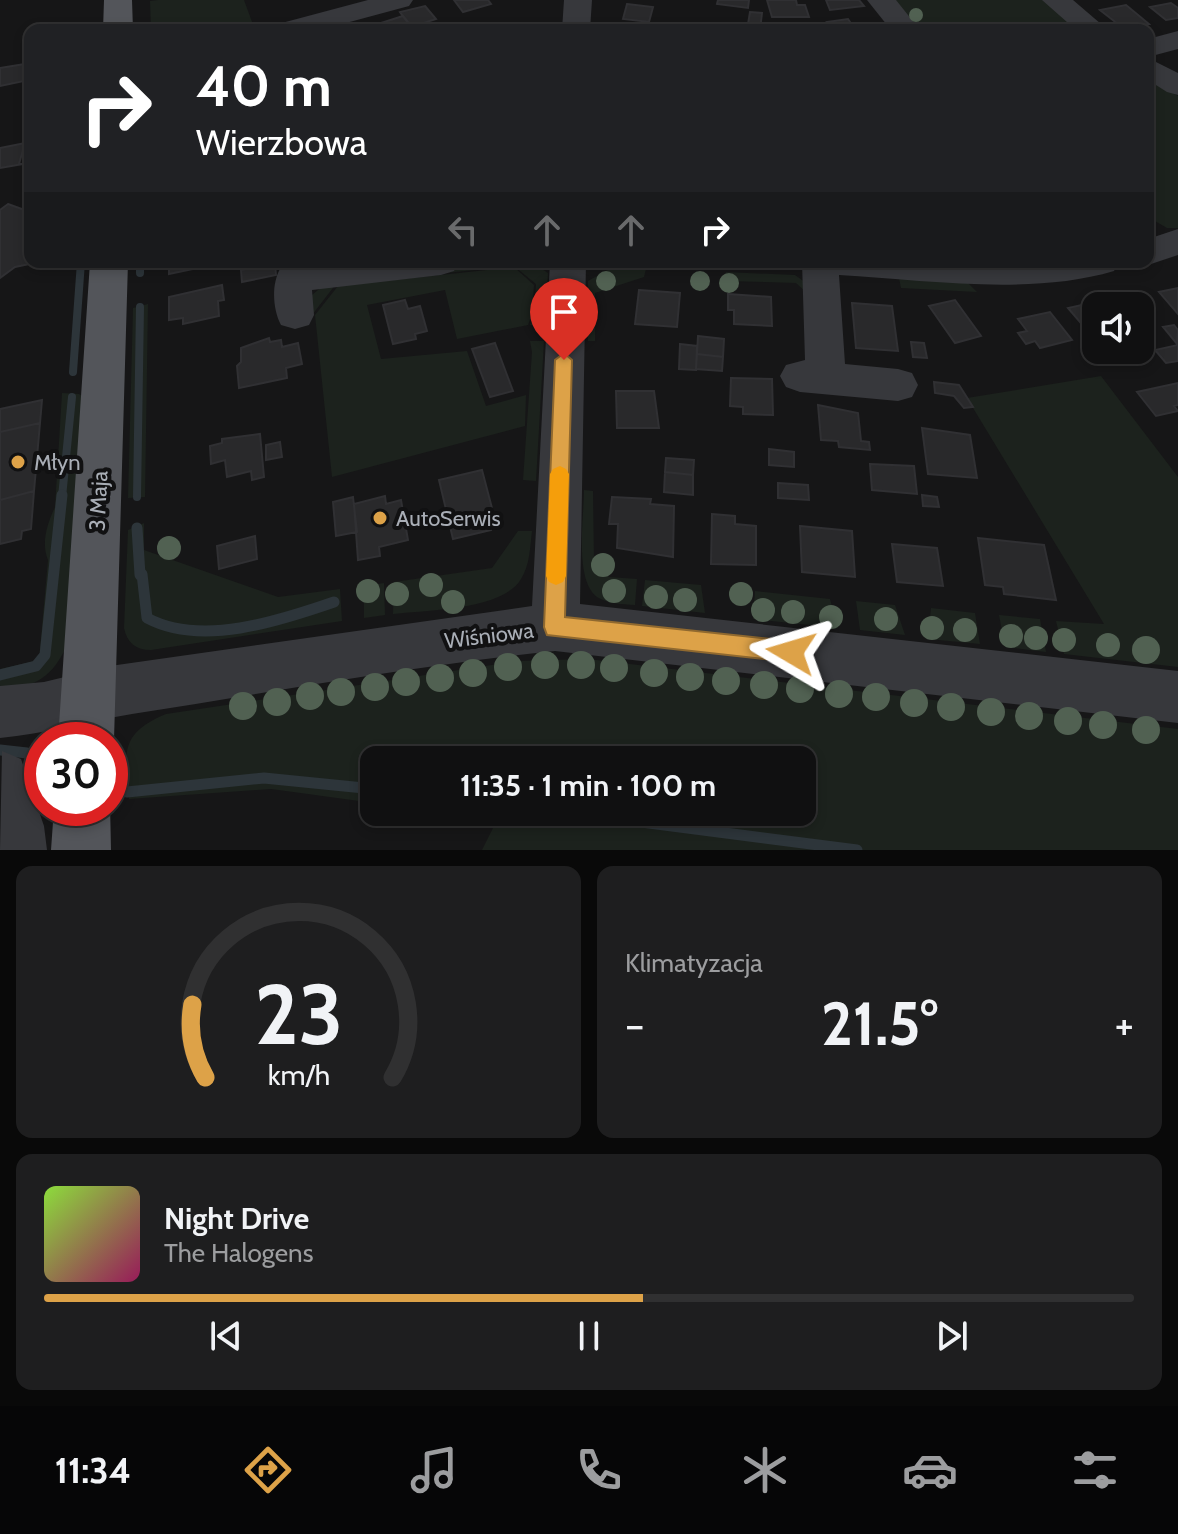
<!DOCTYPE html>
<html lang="pl">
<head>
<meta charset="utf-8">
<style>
	body { margin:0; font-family:Cabin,sans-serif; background:#1e1e1f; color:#f1f3f6; height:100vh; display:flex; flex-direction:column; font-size:30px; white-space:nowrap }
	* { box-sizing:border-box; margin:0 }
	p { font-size:26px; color:#9c9d9f }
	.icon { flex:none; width:44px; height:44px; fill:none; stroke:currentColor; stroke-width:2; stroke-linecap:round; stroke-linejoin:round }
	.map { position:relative; height:850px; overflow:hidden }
	.sheet { display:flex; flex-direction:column; gap:16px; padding:16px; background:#090909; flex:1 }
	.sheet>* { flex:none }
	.hud { position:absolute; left:24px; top:24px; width:1130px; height:244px; border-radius:16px; box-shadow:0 4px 12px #0003,0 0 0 2px #303031; background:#202124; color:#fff; overflow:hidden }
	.controls { position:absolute; left:1082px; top:292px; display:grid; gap:16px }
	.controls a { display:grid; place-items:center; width:72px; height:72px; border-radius:16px; background:#101011; box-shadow:0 4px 12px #0003,0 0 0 2px #303031; font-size:40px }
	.speed { position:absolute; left:24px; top:722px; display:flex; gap:16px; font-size:40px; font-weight:700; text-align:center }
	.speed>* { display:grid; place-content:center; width:104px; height:104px; border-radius:50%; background:#101011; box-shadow:0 4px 12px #0003,0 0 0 2px #303031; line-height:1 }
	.speed .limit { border:12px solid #d22; background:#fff; color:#111 }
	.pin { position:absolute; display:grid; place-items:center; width:68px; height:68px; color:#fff; margin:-82px -34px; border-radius:50% 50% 50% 0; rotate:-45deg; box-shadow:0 0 8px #0007 }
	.pin .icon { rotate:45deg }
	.me { position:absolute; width:88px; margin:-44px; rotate:277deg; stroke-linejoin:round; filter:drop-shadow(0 0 6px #0008) }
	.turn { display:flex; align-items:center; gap:28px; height:168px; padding:0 40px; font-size:36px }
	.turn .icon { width:104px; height:104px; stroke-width:2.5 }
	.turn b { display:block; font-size:56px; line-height:68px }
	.lanes { display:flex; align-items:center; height:76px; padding:0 40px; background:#0003; justify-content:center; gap:40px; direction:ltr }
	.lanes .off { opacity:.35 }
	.big { font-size:60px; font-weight:800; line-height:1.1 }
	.sheet .widget { flex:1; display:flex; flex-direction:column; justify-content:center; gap:12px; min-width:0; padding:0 28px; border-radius:16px; background:#1e1e1f }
	.sheet .dial { align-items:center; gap:0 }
	.dial svg { height:208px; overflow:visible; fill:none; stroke:#303031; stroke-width:7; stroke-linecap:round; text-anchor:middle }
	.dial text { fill:#f1f3f6; stroke:none }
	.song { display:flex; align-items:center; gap:24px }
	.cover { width:96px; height:96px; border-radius:12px; background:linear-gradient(135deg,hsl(90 70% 55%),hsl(330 70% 35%)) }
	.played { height:8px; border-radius:4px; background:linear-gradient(90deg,#dda248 55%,#303031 55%) }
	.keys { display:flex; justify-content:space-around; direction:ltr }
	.heat { display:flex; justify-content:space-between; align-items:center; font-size:44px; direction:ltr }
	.sheet .tiles { flex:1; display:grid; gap:16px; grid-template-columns:1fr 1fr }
	.widget:last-child { grid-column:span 2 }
	.trip { position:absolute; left:360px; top:746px; width:456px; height:80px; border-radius:16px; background:#101011; box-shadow:0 4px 12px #0003,0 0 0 2px #303031; font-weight:800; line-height:80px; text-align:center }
	.tabs { display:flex; height:128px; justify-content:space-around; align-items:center; background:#060607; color:#9c9d9f }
	.tabs .icon { width:56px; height:56px }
	.tabs .selected { color:#dda248 }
	.tabs b { font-size:36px; color:#f1f3f6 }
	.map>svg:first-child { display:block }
</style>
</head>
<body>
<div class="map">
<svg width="1178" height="850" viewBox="0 0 1178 850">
	<rect width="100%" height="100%" fill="#161617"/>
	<path fill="#1c221d" d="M158,0H244L255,30H151L150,1Z
		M891,0H1043L1080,30H918Z
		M1148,77L1178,96V228H1167L1148,217Z
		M512,262L536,265L548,273L545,325H530L534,314L536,284L514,266L336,284L312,315V295L324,285L336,281Z
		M514,267L534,285L532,314L528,325L457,339L445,290L367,305L381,359L467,351L486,406L526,395L525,426L332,477L315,315L338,286Z
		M613,267L646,269L644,277L595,293V341H588V281Z
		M726,272L795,275L806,283L809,295L796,283L726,281Z
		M899,278L966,281L977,292L901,288Z
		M148,304L145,497L128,498L133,308Z
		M530,341H544L536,481L523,480L532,352Z
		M1101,376L1178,477V667L1064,654L1056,621L1104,624L967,398Z
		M62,393L79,394L84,397L68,643C52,679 36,685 0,693V669L39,660L48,560C41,543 47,524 55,507Z
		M584,490L593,491L594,562L609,577L637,579L635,605C622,604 608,604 597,597C574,580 584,517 584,490Z
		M144,523V550L278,597L340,589L342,621L151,650C136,650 127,643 124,628L128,530Z
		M518,531H532C530,547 530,565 521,579C503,610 427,610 393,614L394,582L492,568Z
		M645,580L701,585L705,613L642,606Z
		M384,583L385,615L364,618V586Z
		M755,591L830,599L838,628L753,619Z
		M856,601L895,605L905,635L860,630Z
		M931,608L975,613L980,644L928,639Z
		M999,615L1040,619L1046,652L1005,647Z
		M588,659L1178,729V850H482L497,820L441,812H802V760H374V803L271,789L129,799C125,754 118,734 166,714L518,661Z"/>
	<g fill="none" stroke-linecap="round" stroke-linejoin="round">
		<path stroke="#2d353a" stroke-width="8" d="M140,262V273
			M73,372L81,262
			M62,497L72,397
			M137,497L140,307"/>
		<path stroke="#2d353a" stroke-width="11" d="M137,528L140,575
			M142,574L147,618C201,647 279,621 334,602
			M0,675L36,666L45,655L62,495
			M0,750L27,753L36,761L38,806
			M127,792L264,778L374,789
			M564,812L857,850"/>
	</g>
	<path fill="#29292b" stroke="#303033" stroke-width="2" d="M454,0H488L491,4L463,12Z
		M718,0H749L748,8L717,4Z
		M767,0H796L797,5H805L809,17H772Z
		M826,0H859L864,6L830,10Z
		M1171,3L1178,8V18L1166,20L1150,7Z
		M627,4L653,7L649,22L623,19Z
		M1126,5L1149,24L1123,28L1100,10Z
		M425,6L436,19L411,27L400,12Z
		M750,12L762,13L760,30H747Z
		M403,16L415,30H363L380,26L378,24Z
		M848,19L854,28L833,30L827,22Z
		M25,64L24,81L0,86V68Z
		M25,143L19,164H23L0,168V148Z
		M8,204L30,212V262H39L15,267L0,278V210Z
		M169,262H217V264L169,274Z
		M275,263L276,275L242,282L241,270Z
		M222,285L224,300L218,301L219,316L183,324V318L169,320V297Z
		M1178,288V314L1159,292Z
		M639,290L680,293L677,327L635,324Z
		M728,294L771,297L772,326L734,324V310H728Z
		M1108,299L1114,306H1096V334L1091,335L1068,308Z
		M405,300L408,309L420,306L427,331L415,334L416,339L393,344L383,305Z
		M955,300L981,336L955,343L929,306Z
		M852,303L892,306L898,351L856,348Z
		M1050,312L1072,340L1040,348L1035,341L1026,344L1018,333L1027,331L1018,319Z
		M1174,325L1178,330L1177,344L1163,327Z
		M698,336L724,339L723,357L697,354Z
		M269,338L270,342L281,340L282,347L298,343L302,364L286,368L287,378L239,388L237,366L241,362V348Z
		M911,342L924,343L927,358L913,357Z
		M495,343L513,391L490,397L472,349Z
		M680,344L697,346L696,370L679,369Z
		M1178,345V361L1166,363L1155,350Z
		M697,354L723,357L722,371L696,369Z
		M731,378L772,379L773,415L743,414V407L730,406Z
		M934,382L959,385L973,407L964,408L954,396L935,393Z
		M1178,383V405L1174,406L1178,411L1156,416L1137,392Z
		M616,391H654L659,428H617Z
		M42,400L40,423L0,432V409Z
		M818,405L858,413L861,441L869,442L870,450L839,447L838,441L821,440Z
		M40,423L34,491L0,500V432Z
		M922,428L970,435L977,478L928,474Z
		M260,434L264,477L252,480L251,471L227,477L225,460L211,464L210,446L222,443V439Z
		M280,442L282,457L266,460V445Z
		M769,449L794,452V467L769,465Z
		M666,458L694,460L693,475L665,472Z
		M870,464L914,466L917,494L872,490Z
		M482,470L493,512L487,513L491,530L453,539L439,480Z
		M665,472L693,475V495L664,492Z
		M778,483L808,485L809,500L778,498Z
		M34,491L31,529L22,531L21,539L0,544V500Z
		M922,495L937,497L939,507L923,506Z
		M385,496L386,504L401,500L408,540L379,547L380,556L358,560L354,504Z
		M353,497L357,532L336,536L333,502Z
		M612,497L651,499L650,504L674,506L673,557L617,548L618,524H609Z
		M712,514L735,516V524L756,526V565L711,564Z
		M800,526L852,531L855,577L802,572Z
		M255,536L257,559L219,569L217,546Z
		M978,538L1044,545L1056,600L1004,594L1003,587L985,585Z
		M892,544L937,548L943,586L897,582Z"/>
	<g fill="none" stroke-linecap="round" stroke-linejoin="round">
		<path fill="#37383c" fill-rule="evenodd" d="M368,0H413L409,6L320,30H274L278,24Z
			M564,0H592L590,30H562Z
			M867,0H896L920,30H891Z
			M1042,0H1073L1108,30H1076Z
			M1178,31V49L1148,57V39Z
			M1148,58L1178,73V95L1167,92L1148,80Z
			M1178,229V255L1148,265L1138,262H1148V239Z
			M324,262H459L454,271L441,275L312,290L314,315L309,325L295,329L281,325C273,310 271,285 280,269Z
			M550,262H586L580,604L1178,671V723L555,651C413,666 273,692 132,714C87,721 45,734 0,738V686L44,682L110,666L532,606Z
			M802,262H1119L1114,271C1030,296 926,280 839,275L845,364L898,369L912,373L918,385L912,397L898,401L800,392L786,387L780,376L786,365L805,360Z
			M2,751L21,759L44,826L47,850H0Z"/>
		<path fill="#53555a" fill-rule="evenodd" d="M104,0H132L133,30H103Z
			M90,262H128L114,740L110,749V740H58Z
			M110,803L111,850H51L54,808H110Z"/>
	</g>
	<g fill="#516152">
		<circle cx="916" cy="15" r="7"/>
		<circle cx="606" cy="281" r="10"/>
		<circle cx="700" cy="281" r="10"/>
		<circle cx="729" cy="283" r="10"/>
		<circle cx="169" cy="548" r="12"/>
		<circle cx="603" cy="565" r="12"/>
		<circle cx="431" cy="585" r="12"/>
		<circle cx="368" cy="591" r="12"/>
		<circle cx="614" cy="591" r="12"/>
		<circle cx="397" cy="594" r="12"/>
		<circle cx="741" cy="594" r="12"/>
		<circle cx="656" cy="597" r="12"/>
		<circle cx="685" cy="600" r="12"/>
		<circle cx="453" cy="602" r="12"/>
		<circle cx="763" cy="610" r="12"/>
		<circle cx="793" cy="612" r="12"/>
		<circle cx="831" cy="617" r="12"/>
		<circle cx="886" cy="619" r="12"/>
		<circle cx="932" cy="628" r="12"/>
		<circle cx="965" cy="630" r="12"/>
		<circle cx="1011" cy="636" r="12"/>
		<circle cx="1036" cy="638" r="12"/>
		<circle cx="1064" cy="640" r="12"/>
		<circle cx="1108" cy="645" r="12"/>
		<circle cx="1146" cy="650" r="14"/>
		<circle cx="545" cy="665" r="14"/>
		<circle cx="581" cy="665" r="14"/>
		<circle cx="508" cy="667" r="14"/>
		<circle cx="614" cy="668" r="14"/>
		<circle cx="473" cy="673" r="14"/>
		<circle cx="654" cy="673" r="14"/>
		<circle cx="690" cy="677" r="14"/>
		<circle cx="440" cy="678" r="14"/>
		<circle cx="726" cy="681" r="14"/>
		<circle cx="406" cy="682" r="14"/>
		<circle cx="764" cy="685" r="14"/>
		<circle cx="375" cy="687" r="14"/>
		<circle cx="800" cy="689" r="14"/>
		<circle cx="341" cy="692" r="14"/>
		<circle cx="839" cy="694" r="14"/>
		<circle cx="310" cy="696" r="14"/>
		<circle cx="876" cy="697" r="14"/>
		<circle cx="277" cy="702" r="14"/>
		<circle cx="914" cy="703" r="14"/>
		<circle cx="243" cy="706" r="14"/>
		<circle cx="951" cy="707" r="14"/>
		<circle cx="991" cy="712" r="14"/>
		<circle cx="1029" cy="716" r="14"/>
		<circle cx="1068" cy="721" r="14"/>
		<circle cx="1103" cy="725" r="14"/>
		<circle cx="1146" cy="730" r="14"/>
	</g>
	<path fill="#dda248" stroke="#90692f" stroke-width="2" d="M564,353L572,360L565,617L791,641L799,644L802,652L799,659L791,662L547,635L544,627L555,360Z"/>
	<path fill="#f59e0b" d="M560,466L566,469L569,474L566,576L563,582L556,585L549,582L546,576L550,474L553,469Z"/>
	<g fill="#dda248" stroke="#111112" stroke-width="3">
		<circle cx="18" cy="462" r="8"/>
		<circle cx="380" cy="518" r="8"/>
	</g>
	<g text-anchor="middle" stroke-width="8" stroke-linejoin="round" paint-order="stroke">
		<g font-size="22" fill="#a9aeb6" stroke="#111112" text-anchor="start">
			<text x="34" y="470">Młyn</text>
			<text x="396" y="526">AutoSerwis</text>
		</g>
		<g font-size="22" fill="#a9aeb6" stroke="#111112">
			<text transform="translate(98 501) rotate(-87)" y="8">3 Maja</text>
			<text transform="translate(489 635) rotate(-7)" y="8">Wiśniowa</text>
		</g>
	</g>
</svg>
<div class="controls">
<a><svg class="icon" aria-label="sound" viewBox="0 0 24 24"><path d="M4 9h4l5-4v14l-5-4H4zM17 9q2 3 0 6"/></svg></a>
</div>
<div class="speed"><div class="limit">30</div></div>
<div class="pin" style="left:564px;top:360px;background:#d93025"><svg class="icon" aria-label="arrive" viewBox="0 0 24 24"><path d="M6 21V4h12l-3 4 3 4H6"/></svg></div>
<svg class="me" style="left:791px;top:652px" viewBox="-20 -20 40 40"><path d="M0-17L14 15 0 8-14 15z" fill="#dda248" stroke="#fff" stroke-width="4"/></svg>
<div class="trip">11:35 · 1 min · 100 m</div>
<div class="hud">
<div class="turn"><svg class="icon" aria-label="right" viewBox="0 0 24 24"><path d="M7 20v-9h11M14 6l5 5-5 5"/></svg><div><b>40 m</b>Wierzbowa</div></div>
<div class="lanes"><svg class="icon off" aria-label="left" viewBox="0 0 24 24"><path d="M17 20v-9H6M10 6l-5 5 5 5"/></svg><svg class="icon off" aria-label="ahead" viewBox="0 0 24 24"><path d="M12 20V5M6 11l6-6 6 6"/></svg><svg class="icon off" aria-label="ahead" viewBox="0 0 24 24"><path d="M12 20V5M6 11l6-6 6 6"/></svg><svg class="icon" aria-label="right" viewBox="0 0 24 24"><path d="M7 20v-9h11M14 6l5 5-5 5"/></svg></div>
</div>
</div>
<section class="sheet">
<div class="tiles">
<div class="widget dial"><svg viewBox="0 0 100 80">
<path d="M14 69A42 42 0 1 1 86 69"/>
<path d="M14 69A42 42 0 0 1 9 41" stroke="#dda248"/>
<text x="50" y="56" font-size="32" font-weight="700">23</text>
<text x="50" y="72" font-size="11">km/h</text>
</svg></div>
<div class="widget"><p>Klimatyzacja</p>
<div class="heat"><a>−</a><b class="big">21.5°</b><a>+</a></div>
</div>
<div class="widget">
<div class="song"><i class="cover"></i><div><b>Night Drive</b><p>The Halogens</p></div></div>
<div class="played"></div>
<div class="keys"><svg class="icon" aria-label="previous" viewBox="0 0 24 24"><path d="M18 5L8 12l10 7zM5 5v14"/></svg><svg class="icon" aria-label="pause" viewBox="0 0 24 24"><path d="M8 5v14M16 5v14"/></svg><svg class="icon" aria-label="next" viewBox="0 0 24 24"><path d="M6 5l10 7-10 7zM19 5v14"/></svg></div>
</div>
</div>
</section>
<nav class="tabs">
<b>11:34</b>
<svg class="icon selected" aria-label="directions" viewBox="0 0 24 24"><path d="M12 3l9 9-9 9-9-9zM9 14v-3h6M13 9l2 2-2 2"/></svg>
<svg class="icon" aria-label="music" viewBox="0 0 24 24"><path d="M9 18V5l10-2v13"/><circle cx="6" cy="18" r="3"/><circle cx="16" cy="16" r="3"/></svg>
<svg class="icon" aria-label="phone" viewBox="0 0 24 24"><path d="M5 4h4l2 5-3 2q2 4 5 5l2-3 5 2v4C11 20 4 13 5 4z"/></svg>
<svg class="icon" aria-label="climate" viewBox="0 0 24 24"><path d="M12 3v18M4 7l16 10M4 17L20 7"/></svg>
<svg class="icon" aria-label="car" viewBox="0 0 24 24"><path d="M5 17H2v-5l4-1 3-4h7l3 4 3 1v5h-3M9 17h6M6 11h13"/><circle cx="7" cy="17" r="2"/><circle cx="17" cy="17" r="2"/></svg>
<svg class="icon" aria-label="filters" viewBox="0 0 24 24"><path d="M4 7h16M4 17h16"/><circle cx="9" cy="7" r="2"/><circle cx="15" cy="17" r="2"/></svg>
</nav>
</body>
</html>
